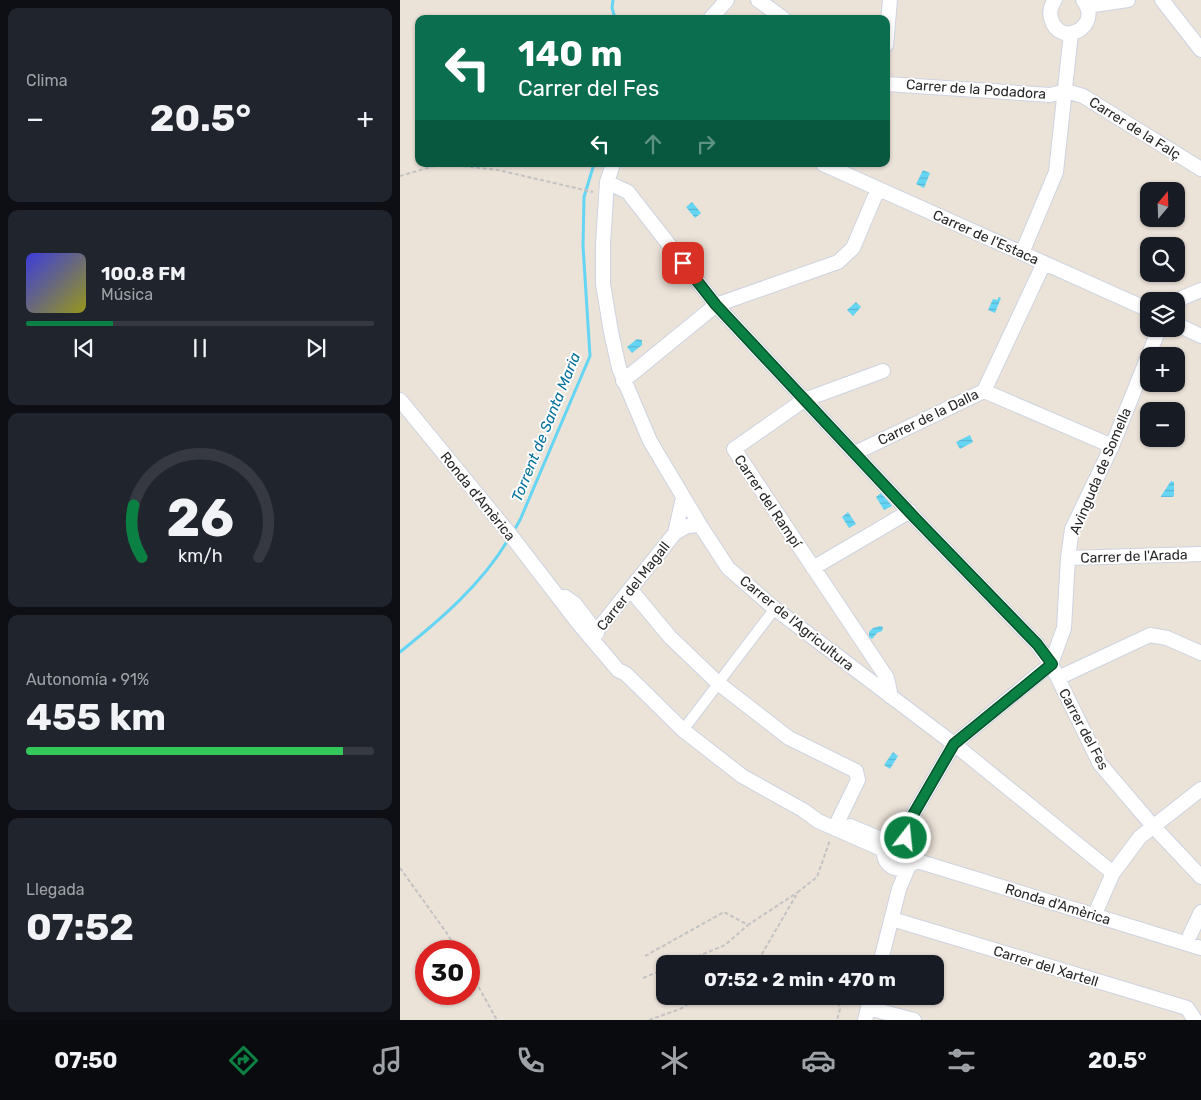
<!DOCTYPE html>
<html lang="es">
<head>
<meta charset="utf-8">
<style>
	body { margin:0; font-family:Rubik,sans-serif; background:#20242c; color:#f1f3f6; height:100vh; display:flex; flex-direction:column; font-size:19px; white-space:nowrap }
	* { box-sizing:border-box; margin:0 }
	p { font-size:16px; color:#9ea1a6 }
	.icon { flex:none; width:28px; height:28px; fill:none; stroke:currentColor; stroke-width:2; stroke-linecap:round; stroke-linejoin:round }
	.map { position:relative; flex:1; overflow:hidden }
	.sheet { display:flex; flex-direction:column; gap:8px; padding:8px; background:#0d0f14; width:400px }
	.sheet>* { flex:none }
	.hud { position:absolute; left:15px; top:15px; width:475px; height:152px; border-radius:10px; box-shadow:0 1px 4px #0004; background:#0b6e4f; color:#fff; overflow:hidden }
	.needle { width:32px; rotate:19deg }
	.tools { position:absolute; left:740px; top:182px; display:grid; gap:10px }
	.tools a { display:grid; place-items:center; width:45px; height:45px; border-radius:10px; background:#171b24; box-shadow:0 1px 4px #0004; font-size:25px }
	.speed { position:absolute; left:15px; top:940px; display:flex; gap:10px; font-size:25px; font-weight:700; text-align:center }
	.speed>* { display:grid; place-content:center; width:65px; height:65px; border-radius:50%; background:#171b24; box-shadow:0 1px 4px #0004; line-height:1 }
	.speed .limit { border:8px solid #d22; background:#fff; color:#111 }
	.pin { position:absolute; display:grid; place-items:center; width:42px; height:42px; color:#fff; margin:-21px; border-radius:10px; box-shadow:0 2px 8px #0006 }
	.me { position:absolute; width:55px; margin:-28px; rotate:16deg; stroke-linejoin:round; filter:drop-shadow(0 0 4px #0008) }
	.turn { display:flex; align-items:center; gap:18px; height:105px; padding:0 20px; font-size:22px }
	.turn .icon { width:65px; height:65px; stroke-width:2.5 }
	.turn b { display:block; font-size:35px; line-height:42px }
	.lanes { display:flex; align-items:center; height:48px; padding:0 20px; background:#0003; justify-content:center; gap:25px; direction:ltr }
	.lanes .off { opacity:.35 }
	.big { font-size:38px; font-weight:700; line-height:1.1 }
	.sheet .widget { flex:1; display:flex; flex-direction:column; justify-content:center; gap:8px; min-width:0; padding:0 18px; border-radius:10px; background:#20242c }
	.sheet .dial { align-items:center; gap:0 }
	.dial svg { height:130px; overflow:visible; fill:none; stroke:#363941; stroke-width:7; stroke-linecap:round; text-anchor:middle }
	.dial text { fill:#f1f3f6; stroke:none }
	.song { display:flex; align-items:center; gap:15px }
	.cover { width:60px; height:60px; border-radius:8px; background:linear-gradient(135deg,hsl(240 70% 55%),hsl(60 70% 35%)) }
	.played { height:5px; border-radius:2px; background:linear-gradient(90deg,#0b8043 25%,#363941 25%) }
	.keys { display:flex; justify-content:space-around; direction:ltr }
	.heat { display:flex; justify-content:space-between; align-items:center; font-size:28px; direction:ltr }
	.charge { height:8px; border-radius:4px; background:linear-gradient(90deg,#34c759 91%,#363941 0) }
	.trip { position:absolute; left:256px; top:955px; width:288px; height:50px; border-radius:10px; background:#171b24; box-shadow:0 1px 4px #0004; font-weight:700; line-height:50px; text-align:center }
	.tab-bar { display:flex; height:80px; justify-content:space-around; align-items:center; background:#090b0e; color:#9ea1a6 }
	.tab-bar .icon { width:35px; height:35px }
	.tab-bar .on { color:#0b8043 }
	.tab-bar b { font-size:22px; color:#f1f3f6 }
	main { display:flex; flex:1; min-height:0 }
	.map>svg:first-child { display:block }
</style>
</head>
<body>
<main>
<section class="sheet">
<div class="widget"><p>Clima</p>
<div class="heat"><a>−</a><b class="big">20.5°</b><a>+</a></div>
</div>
<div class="widget">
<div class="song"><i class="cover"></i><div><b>100.8 FM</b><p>Música</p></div></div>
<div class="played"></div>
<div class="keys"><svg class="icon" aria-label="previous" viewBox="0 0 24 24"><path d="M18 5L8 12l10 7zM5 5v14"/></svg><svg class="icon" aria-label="pause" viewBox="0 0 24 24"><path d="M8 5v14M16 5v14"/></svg><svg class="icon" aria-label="next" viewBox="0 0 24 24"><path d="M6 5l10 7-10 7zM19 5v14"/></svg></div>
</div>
<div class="widget dial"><svg viewBox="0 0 100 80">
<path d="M14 69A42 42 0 1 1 86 69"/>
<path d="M14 69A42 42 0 0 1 9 37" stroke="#0b8043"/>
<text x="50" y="56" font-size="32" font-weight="700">26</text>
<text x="50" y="72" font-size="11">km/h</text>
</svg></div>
<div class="widget"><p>Autonomía · 91%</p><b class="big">455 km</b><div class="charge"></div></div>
<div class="widget"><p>Llegada</p><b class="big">07:52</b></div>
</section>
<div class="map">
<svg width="801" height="1020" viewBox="0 0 801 1020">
	<defs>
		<pattern id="water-rules" width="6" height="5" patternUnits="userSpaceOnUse" patternTransform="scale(1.25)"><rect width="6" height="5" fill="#65d5f4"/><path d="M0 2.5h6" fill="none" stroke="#58b7d1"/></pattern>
	</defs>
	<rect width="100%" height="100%" fill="#ebe2d8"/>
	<path fill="url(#water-rules)" d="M523,170L530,173L524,188L516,184Z
		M292,202L301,213L295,218L286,207Z
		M599,297L601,298L595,313L588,310L593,299L597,300Z
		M456,302L461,307L453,316L447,310Z
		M237,339L242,340V345L232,353L227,347Z
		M570,435L573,442L560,449L556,442Z
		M771,481L774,482V495L773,497H761V496Z
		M481,493L492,506L484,510L476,497Z
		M448,512L456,524L449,528L442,517Z
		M480,626L483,627L482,631L477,633L472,639L469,637V632L473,628Z
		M493,752L498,756L490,769L484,765Z"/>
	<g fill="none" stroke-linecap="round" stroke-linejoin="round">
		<path stroke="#65d5f4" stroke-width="3" d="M213,0L212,8L215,18L229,19
			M113,532L120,520L190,356L183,246L184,197L194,164
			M0,652C40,620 81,585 108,540"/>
		<g stroke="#ced3e2" stroke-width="12">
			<path id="pedestrian" d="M322,678L373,611
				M283,730L315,688"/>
		</g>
		<g stroke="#ced3e2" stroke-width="16">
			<path id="minor" d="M358,0L384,19
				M655,0C651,5 649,11 651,18C659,50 704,26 683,0
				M762,0L801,50
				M687,6L728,0
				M310,19L327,0
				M486,45L490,0
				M486,84L650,95L666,91L683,96L801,169
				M213,164L207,182L203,244V284L211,332L219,368L250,441L300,525L328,568L374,608L554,744L713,873
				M423,164L749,310
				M207,182L228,192L316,305L515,518L637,644L651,664L700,764L753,826L801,877
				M622,253L656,172L671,33
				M776,304L782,298L801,290
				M776,324L801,336
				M483,371L404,400L334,449L487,678L491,697
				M223,381L316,305L438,262L453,248L478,189
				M584,391L712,446
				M0,400L109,533L179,624L218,670L226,674L283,730L342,776L403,810L418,821L484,850
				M455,453L584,391L644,263
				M275,533L283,498
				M668,558L801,554
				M413,568L510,511
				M230,589L270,637L318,683L389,738L456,771L458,780L438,821
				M165,597L175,604L197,633
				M191,638L275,533L287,526L300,525
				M658,678L750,635L767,638L801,653
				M450,826L488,842
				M484 853a16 16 0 1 1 32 0a16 16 0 1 1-32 0Z
				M497,838L498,832L506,827L554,744L651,664L664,628L668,558L672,529L712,446L759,329
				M514,860L801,948
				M698,907L713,873L740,837L801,789
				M492,919L787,1008L795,1020
				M790,935L801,912
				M480,964L499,889L508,868
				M468,1008L514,1020
				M465,1020L471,996"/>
		</g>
		<path stroke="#c3c3c3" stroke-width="2" stroke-dasharray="4 2.5" stroke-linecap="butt" d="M44,164L98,170L193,192
			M0,176L41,164
			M0,868L46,932L58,951
			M245,956L324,912L348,925L398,892
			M279,964L325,945L348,925
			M353,964L359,959
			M365,964L359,959L398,892L417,877L430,840
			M69,970L97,1020
			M243,978L265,969
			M437,996L440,1009L437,1020
			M249,1020L280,1009L302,996"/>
		<use href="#pedestrian" stroke="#fff" stroke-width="10"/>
		<use href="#minor" stroke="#fff" stroke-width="14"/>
	</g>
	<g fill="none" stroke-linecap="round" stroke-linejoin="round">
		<g stroke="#07532c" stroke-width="12">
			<path id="route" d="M283,263L316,305L515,518L637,644L652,664L554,744L506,827V838"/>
		</g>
		<use href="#route" stroke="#0b8043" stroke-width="9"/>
	</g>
	<g text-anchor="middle" stroke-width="4" stroke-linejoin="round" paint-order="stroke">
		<g font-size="14" fill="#282828" stroke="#fff">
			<text transform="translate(576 89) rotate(4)" y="5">Carrer de la Podadora</text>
			<text transform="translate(735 128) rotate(32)" y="5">Carrer de la Falç</text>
			<text transform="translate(586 237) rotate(24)" y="5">Carrer de l'Estaca</text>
			<text transform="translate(528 417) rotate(-26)" y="5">Carrer de la Dalla</text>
			<text transform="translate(700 471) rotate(-67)" y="5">Avinguda de Somella</text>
			<text transform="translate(78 496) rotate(51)" y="5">Ronda d'Amèrica</text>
			<text transform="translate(368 501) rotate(56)" y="5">Carrer del Rampí</text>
			<text transform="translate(734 556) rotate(-2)" y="5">Carrer de l'Arada</text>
			<text transform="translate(233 586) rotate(-52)" y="5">Carrer del Magall</text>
			<text transform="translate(397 623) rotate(39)" y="5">Carrer de l'Agricultura</text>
			<text transform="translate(684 729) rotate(62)" y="5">Carrer del Fes</text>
			<text transform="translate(658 904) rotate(17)" y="5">Ronda d'Amèrica</text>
			<text transform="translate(646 966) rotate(17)" y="5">Carrer del Xartell</text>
		</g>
		<g font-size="15" font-style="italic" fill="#07719d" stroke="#fff">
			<text transform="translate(146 427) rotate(-68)" y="5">Torrent de Santa Maria</text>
		</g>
	</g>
</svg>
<div class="tools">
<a><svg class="needle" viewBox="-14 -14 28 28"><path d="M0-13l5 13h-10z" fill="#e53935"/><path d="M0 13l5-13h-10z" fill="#9ea1a6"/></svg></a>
<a><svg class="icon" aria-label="search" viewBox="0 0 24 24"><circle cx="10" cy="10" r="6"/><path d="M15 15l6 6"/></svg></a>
<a><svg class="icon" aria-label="layers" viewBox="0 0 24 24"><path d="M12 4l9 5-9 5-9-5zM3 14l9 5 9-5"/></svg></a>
<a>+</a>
<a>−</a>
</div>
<div class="speed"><div class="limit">30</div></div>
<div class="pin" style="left:283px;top:263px;background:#d93025"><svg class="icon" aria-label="arrive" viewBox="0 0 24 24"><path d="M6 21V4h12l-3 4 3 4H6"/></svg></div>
<svg class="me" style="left:506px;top:838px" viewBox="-20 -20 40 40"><circle r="17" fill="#0b8043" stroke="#fff" stroke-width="3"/><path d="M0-11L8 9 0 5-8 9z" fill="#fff"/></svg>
<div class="trip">07:52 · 2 min · 470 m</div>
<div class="hud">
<div class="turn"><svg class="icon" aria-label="left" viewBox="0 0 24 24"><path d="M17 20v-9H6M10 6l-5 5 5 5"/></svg><div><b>140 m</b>Carrer del Fes</div></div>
<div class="lanes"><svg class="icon" aria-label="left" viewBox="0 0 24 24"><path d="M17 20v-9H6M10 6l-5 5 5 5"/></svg><svg class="icon off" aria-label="ahead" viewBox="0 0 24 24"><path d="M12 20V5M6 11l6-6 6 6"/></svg><svg class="icon off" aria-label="right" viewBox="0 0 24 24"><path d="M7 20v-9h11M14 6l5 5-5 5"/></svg></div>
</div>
</div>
</main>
<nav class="tab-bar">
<b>07:50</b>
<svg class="icon on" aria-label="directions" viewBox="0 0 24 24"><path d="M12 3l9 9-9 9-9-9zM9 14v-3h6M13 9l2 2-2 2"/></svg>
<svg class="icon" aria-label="music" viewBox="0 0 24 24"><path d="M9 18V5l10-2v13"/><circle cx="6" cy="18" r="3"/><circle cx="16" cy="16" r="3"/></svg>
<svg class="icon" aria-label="phone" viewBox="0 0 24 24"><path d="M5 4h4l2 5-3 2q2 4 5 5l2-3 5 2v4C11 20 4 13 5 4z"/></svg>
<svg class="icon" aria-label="climate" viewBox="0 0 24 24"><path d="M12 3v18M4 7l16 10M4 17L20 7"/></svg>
<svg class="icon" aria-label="car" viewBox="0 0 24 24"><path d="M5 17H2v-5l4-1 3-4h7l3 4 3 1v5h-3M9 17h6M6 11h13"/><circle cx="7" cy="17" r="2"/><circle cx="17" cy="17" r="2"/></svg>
<svg class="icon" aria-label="filters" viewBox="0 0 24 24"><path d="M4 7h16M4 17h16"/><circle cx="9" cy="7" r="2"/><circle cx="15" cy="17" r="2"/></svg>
<b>20.5°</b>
</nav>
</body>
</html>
